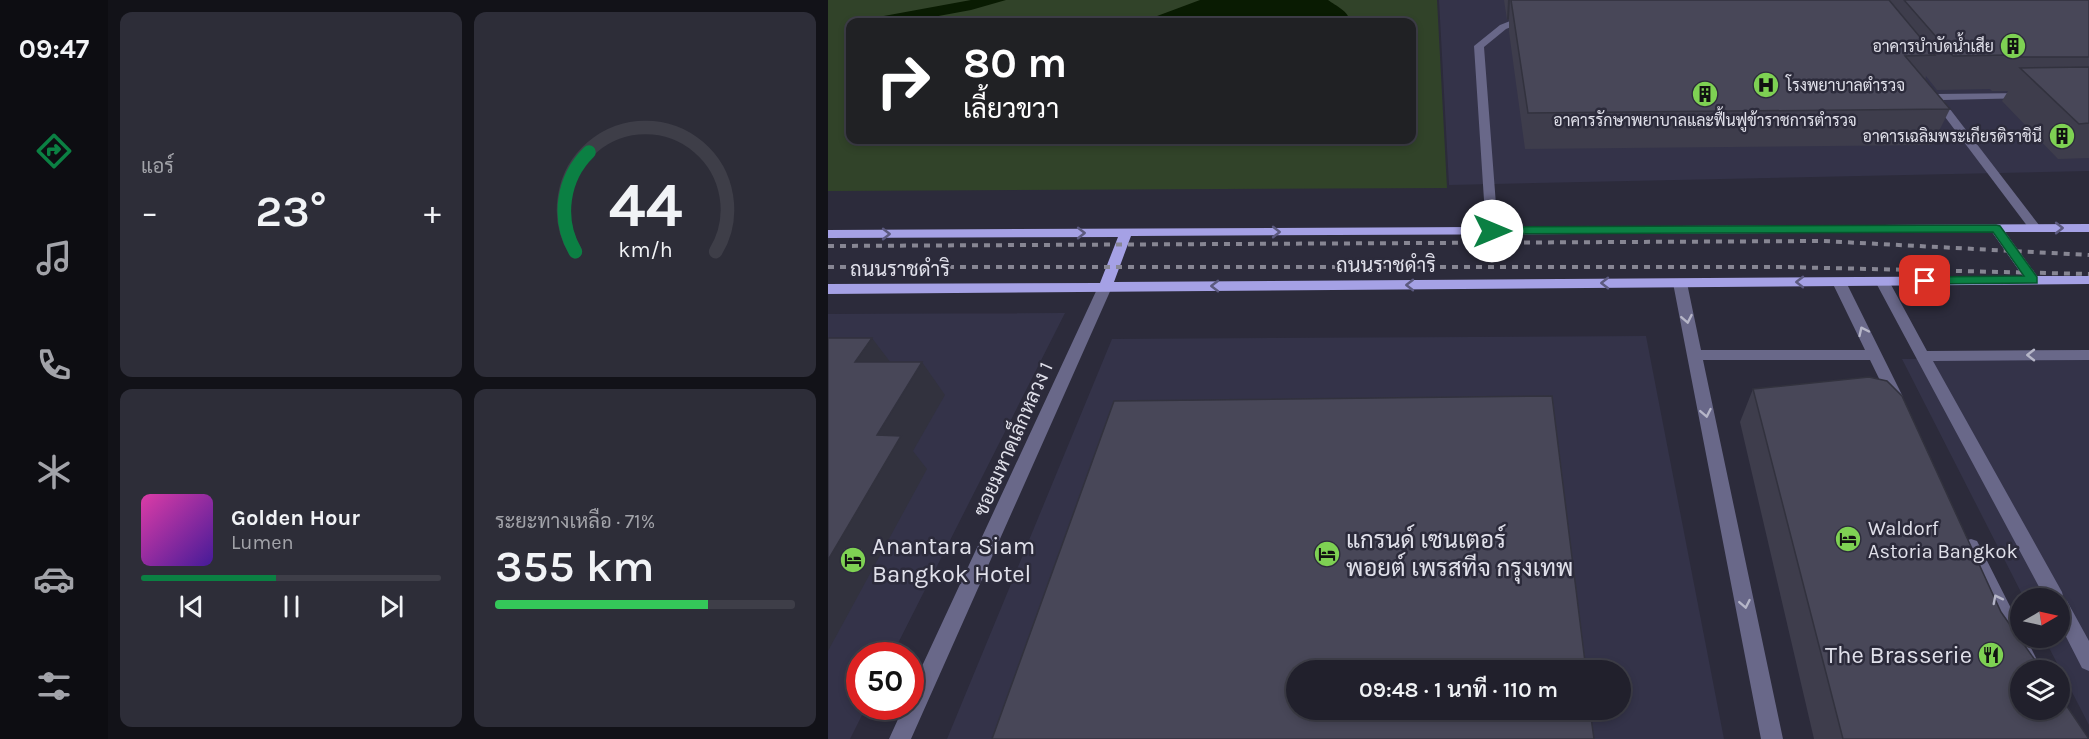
<!DOCTYPE html>
<html lang="th">
<head>
<meta charset="utf-8">
<style>
	body { margin:0; font-family:Karla,Sarabun,sans-serif; background:#2d2d38; color:#f1f3f6; height:100vh; display:flex; flex-direction:column; font-size:22px; white-space:nowrap }
	* { box-sizing:border-box; margin:0 }
	p { font-size:20px; color:#a2a3a9 }
	.icon { flex:none; width:33px; height:33px; fill:none; stroke:currentColor; stroke-width:2; stroke-linecap:round; stroke-linejoin:round }
	.map { position:relative; flex:1; overflow:hidden }
	.details { display:flex; flex-direction:column; gap:12px; padding:12px; background:#121218; width:720px }
	.details>* { flex:none }
	.hud { position:absolute; left:18px; top:18px; width:570px; height:126px; border-radius:12px; box-shadow:0 3px 9px #0003,0 0 0 2px #3e3e48; background:#202124; color:#fff; overflow:hidden }
	.needle { width:39px; rotate:81deg }
	.controls { position:absolute; left:1182px; top:588px; display:grid; gap:12px }
	.controls a { display:grid; place-items:center; width:60px; height:60px; border-radius:50%; background:#21202c; box-shadow:0 3px 9px #0003,0 0 0 2px #3e3e48; font-size:30px }
	.speed { position:absolute; left:18px; top:642px; display:flex; gap:12px; font-size:30px; font-weight:700; text-align:center }
	.speed>* { display:grid; place-content:center; width:78px; height:78px; border-radius:50%; background:#21202c; box-shadow:0 3px 9px #0003,0 0 0 2px #3e3e48; line-height:1 }
	.speed .limit { border:9px solid #d22; background:#fff; color:#111 }
	.pin { position:absolute; display:grid; place-items:center; width:51px; height:51px; color:#fff; margin:-26px; border-radius:12px; box-shadow:0 3px 9px #0006 }
	.me { position:absolute; width:66px; margin:-33px; rotate:90deg; stroke-linejoin:round; filter:drop-shadow(0 0 4px #0008) }
	.turn { display:flex; align-items:center; gap:21px; height:126px; padding:0 18px; font-size:27px }
	.turn .icon { width:78px; height:78px; stroke-width:2.5 }
	.turn b { display:block; font-size:42px; line-height:51px }
	.big { font-size:45px; font-weight:600; line-height:1.1 }
	.details .widget { flex:1; display:flex; flex-direction:column; justify-content:center; gap:9px; min-width:0; padding:0 21px; border-radius:12px; background:#2d2d38 }
	.details .dial { align-items:center; gap:0 }
	.dial svg { height:156px; overflow:visible; fill:none; stroke:#3e3e48; stroke-width:7; stroke-linecap:round; text-anchor:middle }
	.dial text { fill:#f1f3f6; stroke:none }
	.song { display:flex; align-items:center; gap:18px }
	.cover { width:72px; height:72px; border-radius:9px; background:linear-gradient(135deg,hsl(320 70% 55%),hsl(260 70% 35%)) }
	.played { height:6px; border-radius:3px; background:linear-gradient(90deg,#0b8043 45%,#3e3e48 45%) }
	.keys { display:flex; justify-content:space-around; direction:ltr }
	.heat { display:flex; justify-content:space-between; align-items:center; font-size:33px; direction:ltr }
	.charge { height:9px; border-radius:4px; background:linear-gradient(90deg,#34c759 71%,#3e3e48 0) }
	.details .tiles { flex:1; display:grid; gap:12px; grid-template-columns:repeat(2,1fr) }
	.trip { position:absolute; left:458px; top:660px; width:345px; height:60px; border-radius:30px; background:#21202c; box-shadow:0 3px 9px #0003,0 0 0 2px #3e3e48; font-weight:600; line-height:60px; text-align:center }
	main { display:flex; flex:1; min-height:0 }
	.dock { display:flex; flex-direction:column; width:108px; justify-content:space-around; align-items:center; background:#0d0d12; color:#a2a3a9 }
	.dock .icon { width:42px; height:42px }
	.dock .current { color:#0b8043 }
	.dock b { font-size:27px; color:#f1f3f6 }
	.map>svg:first-child { display:block }
</style>
</head>
<body>
<main>
<nav class="dock">
<b>09:47</b>
<svg class="icon current" aria-label="directions" viewBox="0 0 24 24"><path d="M12 3l9 9-9 9-9-9zM9 14v-3h6M13 9l2 2-2 2"/></svg>
<svg class="icon" aria-label="music" viewBox="0 0 24 24"><path d="M9 18V5l10-2v13"/><circle cx="6" cy="18" r="3"/><circle cx="16" cy="16" r="3"/></svg>
<svg class="icon" aria-label="phone" viewBox="0 0 24 24"><path d="M5 4h4l2 5-3 2q2 4 5 5l2-3 5 2v4C11 20 4 13 5 4z"/></svg>
<svg class="icon" aria-label="climate" viewBox="0 0 24 24"><path d="M12 3v18M4 7l16 10M4 17L20 7"/></svg>
<svg class="icon" aria-label="car" viewBox="0 0 24 24"><path d="M5 17H2v-5l4-1 3-4h7l3 4 3 1v5h-3M9 17h6M6 11h13"/><circle cx="7" cy="17" r="2"/><circle cx="17" cy="17" r="2"/></svg>
<svg class="icon" aria-label="filters" viewBox="0 0 24 24"><path d="M4 7h16M4 17h16"/><circle cx="9" cy="7" r="2"/><circle cx="15" cy="17" r="2"/></svg>
</nav>
<section class="details">
<div class="tiles">
<div class="widget"><p>แอร์</p>
<div class="heat"><a>−</a><b class="big">23°</b><a>+</a></div>
</div>
<div class="widget dial"><svg viewBox="0 0 100 80">
<path d="M14 69A42 42 0 1 1 86 69"/>
<path d="M14 69A42 42 0 0 1 21 18" stroke="#0b8043"/>
<text x="50" y="56" font-size="32" font-weight="700">44</text>
<text x="50" y="72" font-size="11">km/h</text>
</svg></div>
<div class="widget">
<div class="song"><i class="cover"></i><div><b>Golden Hour</b><p>Lumen</p></div></div>
<div class="played"></div>
<div class="keys"><svg class="icon" aria-label="previous" viewBox="0 0 24 24"><path d="M18 5L8 12l10 7zM5 5v14"/></svg><svg class="icon" aria-label="pause" viewBox="0 0 24 24"><path d="M8 5v14M16 5v14"/></svg><svg class="icon" aria-label="next" viewBox="0 0 24 24"><path d="M6 5l10 7-10 7zM19 5v14"/></svg></div>
</div>
<div class="widget"><p>ระยะทางเหลือ · 71%</p><b class="big">355 km</b><div class="charge"></div></div>
</div>
</section>
<div class="map">
<svg width="1261" height="739" viewBox="0 0 1261 739">
	<rect width="100%" height="100%" fill="#2c2b3b"/>
	<path fill="#343349" fill-rule="evenodd" d="M611,0H1261V171L621,185Z
		M237,313L64,655L32,656V706L38,707L22,739H0V314Z
		M818,336L896,739H119L284,339ZM468,670H792V710H468Z
		M1261,358V725L1216,638H1232V598H1196L1074,359Z"/>
	<path fill="#314329" fill-rule="evenodd" d="M0,0H609L619,188L0,191ZM22,22H584V140H22Z"/>
	<path fill="#091b02" d="M143,0H178L143,10L78,22H23Z
		M372,0H500C508,6 521,11 522,22H313Z"/>
	<g fill="none" stroke-linecap="round" stroke-linejoin="round">
		<path fill="#696889" fill-rule="evenodd" d="M700,14L703,15V19L678,29L656,47L670,231L664,235L658,231L646,46L672,25Z
			M1198,93L1203,96L1202,98L1115,100L1211,225L1213,228L1211,231H1203L1102,97L1107,94Z
			M1054,277L1061,281L1099,351L1261,350V360L1105,361L1234,592L1236,600L1239,601L1261,641V671L1254,668L1232,625V598H1217L1047,281Z
			M1011,278L1018,282L1075,397L1072,401H1062L1042,360H875L955,739H933L845,283L852,279L859,283L873,350H1037L1004,282Z
			M277,282L284,287L83,739H61L76,706H82V692L270,287Z
			M1143,539L1149,541L1192,626V638H1198L1214,670H1194L1134,547L1137,541Z"/>
		<path fill="#a5a1e5" fill-rule="evenodd" d="M1261,224V232H1177L1209,276H1261V284L0,294V284L272,283L290,237L0,238V230ZM1164,232L1195,276L286,282L303,236Z"/>
		<path stroke="#878693" stroke-width="4" stroke-dasharray="6 6" stroke-linecap="butt" d="M0,246L995,241L1261,255
			M0,267H956L1261,274"/>
	</g>
	<path fill="#3e3d4c" d="M676,0H1261V158L1230,159L1174,101L1180,91H1164L1162,89L1109,90L1098,76L1097,80L1122,109L1104,145L697,149L681,32V19L679,20Z
		M925,389L1173,612L1261,739H986L912,422Z"/>
	<path fill="#32323e" d="M680,0H682L681,19L679,20Z
		M44,338L69,371L27,362Z
		M94,362L117,395L85,451L99,469L0,651V560L49,435Z"/>
	<path fill="#484758" stroke="#32323e" stroke-width="1.5" d="M683,0H1061L1107,55L1077,56L1122,109L700,113Z
		M1076,0H1261V57H1181L1179,55L1125,56Z
		M1261,67V123L1251,124L1192,68Z
		M0,338H44L27,362H94L49,435L73,436L0,560Z
		M1041,377L1059,381L1074,396L1173,612L1214,670H1192V710H1232V696L1261,739H1015L925,389Z
		M724,396L758,670H468V710H762L766,739H164L286,401Z"/>
	<defs><path id="oneway-chevron" d="M-2-3.5L2.5 0L-2 3.5" fill="none" stroke-width="1.6" stroke-linecap="round" stroke-linejoin="round" transform="scale(1.5)"/></defs>
	<g stroke="#5c5a7f">
		<use href="#oneway-chevron" transform="translate(1231 228)"/>
		<use href="#oneway-chevron" transform="translate(448 232)"/>
		<use href="#oneway-chevron" transform="translate(253 233)"/>
		<use href="#oneway-chevron" transform="translate(58 234)"/>
		<use href="#oneway-chevron" transform="translate(972 282) rotate(180)"/>
		<use href="#oneway-chevron" transform="translate(777 283) rotate(180)"/>
		<use href="#oneway-chevron" transform="translate(582 285) rotate(180)"/>
		<use href="#oneway-chevron" transform="translate(387 286) rotate(180)"/>
	</g>
	<g stroke="#b6b6c8">
		<use href="#oneway-chevron" transform="translate(859 319) rotate(79)"/>
		<use href="#oneway-chevron" transform="translate(1035 331) rotate(-115)"/>
		<use href="#oneway-chevron" transform="translate(1203 355) rotate(180)"/>
		<use href="#oneway-chevron" transform="translate(878 413) rotate(79)"/>
		<use href="#oneway-chevron" transform="translate(1169 599) rotate(-117)"/>
		<use href="#oneway-chevron" transform="translate(917 604) rotate(79)"/>
	</g>
	<path fill="#0b8043" stroke="#07532c" stroke-width="1.5" d="M1168,225L1172,226L1209,277V283L1093,284L1091,281L1097,277L1196,276L1165,232L664,234L658,231L664,227Z"/>
	<defs>
		<g id="building-disc" transform="scale(1.35)"><circle r="9.5" fill="#7ed153" stroke="#2c2b3b"/><path d="M-4-6H4V6H1V3H-1V6H-4ZM-2.5-4.3h1.7v1.8h-1.7ZM.8-4.3h1.7v1.8H.8ZM-2.5-1h1.7V.8h-1.7ZM.8-1h1.7V.8H.8Z" fill="#111"/></g>
		<g id="hospital-disc" transform="scale(1.35)"><circle r="9.5" fill="#7ed153" stroke="#2c2b3b"/><path d="M-5-5h3v3.5h4V-5h3V5h-3V1.5h-4V5h-3Z" fill="#111"/></g>
		<g id="hotel-disc" transform="scale(1.35)"><circle r="9.5" fill="#7ed153" stroke="#2c2b3b"/><path d="M-6-4.5h1.5V1H6V5H4.5V3h-9V5H-6ZM-4 0a1.8 1.8 0 1 1 3.6 0ZM.5 0V-2.5h3Q6-2.5 6 0Z" fill="#111"/></g>
		<g id="restaurant-disc" transform="scale(1.35)"><circle r="9.5" fill="#7ed153" stroke="#2c2b3b"/><path d="M-5-6h1v4h1v-4h1v4h1v-4h1v5L-1.5 .5V6h-2V.5L-5-1ZM5-6V6H3V1.5H1.5Q1.5-4 5-6Z" fill="#111"/></g>
	</defs>
	<g fill-rule="evenodd">
		<use href="#building-disc" x="1185" y="46"/>
		<use href="#hospital-disc" x="938" y="85"/>
		<use href="#building-disc" x="877" y="94"/>
		<use href="#building-disc" x="1234" y="136"/>
		<use href="#hotel-disc" x="1020" y="539"/>
		<use href="#hotel-disc" x="499" y="554"/>
		<use href="#hotel-disc" x="25" y="560"/>
		<use href="#restaurant-disc" x="1163" y="655"/>
	</g>
	<g text-anchor="middle" stroke-width="5" stroke-linejoin="round" paint-order="stroke">
		<g font-size="16" fill="#e0e0ea" stroke="#2c2b3b" text-anchor="end">
			<text x="1166" y="52">อาคารบำบัดน้ำเสีย</text>
			<text x="958" y="91" text-anchor="start">โรงพยาบาลตำรวจ</text>
			<text x="877" y="126" text-anchor="middle">อาคารรักษาพยาบาลและฟื้นฟูข้าราชการตำรวจ</text>
			<text x="1214" y="142">อาคารเฉลิมพระเกียรติราชินี</text>
		</g>
		<g font-size="20" fill="#e0e0ea" stroke="#2c2b3b">
			<text x="558" y="272">ถนนราชดำริ</text>
			<text x="72" y="276">ถนนราชดำริ</text>
			<text transform="translate(185 439) rotate(-66)" y="7">ซอยมหาดเล็กหลวง 1</text>
		</g>
		<g font-size="20" fill="#e0e0ea" stroke="#2c2b3b" text-anchor="start">
			<text x="1040" y="535">Waldorf<tspan x="1040" dy="23">Astoria Bangkok</tspan></text>
		</g>
		<g font-size="24" fill="#e0e0ea" stroke="#2c2b3b" text-anchor="start">
			<text x="518" y="548">แกรนด์ เซนเตอร์<tspan x="518" dy="28">พอยต์ เพรสทีจ กรุงเทพ</tspan></text>
			<text x="44" y="554">Anantara Siam<tspan x="44" dy="28">Bangkok Hotel</tspan></text>
			<text x="1144" y="663" text-anchor="end">The Brasserie</text>
		</g>
	</g>
</svg>
<div class="controls">
<a><svg class="needle" viewBox="-14 -14 28 28"><path d="M0-13l5 13h-10z" fill="#e53935"/><path d="M0 13l5-13h-10z" fill="#a2a3a9"/></svg></a>
<a><svg class="icon" aria-label="layers" viewBox="0 0 24 24"><path d="M12 4l9 5-9 5-9-5zM3 14l9 5 9-5"/></svg></a>
</div>
<div class="speed"><div class="limit">50</div></div>
<div class="pin" style="left:1097px;top:281px;background:#d93025"><svg class="icon" aria-label="arrive" viewBox="0 0 24 24"><path d="M6 21V4h12l-3 4 3 4H6"/></svg></div>
<svg class="me" style="left:664px;top:231px" viewBox="-20 -20 40 40"><circle r="19" fill="#fff"/><path d="M0-13L10 11 0 6-10 11z" fill="#0b8043"/></svg>
<div class="trip">09:48 · 1 นาที · 110 m</div>
<div class="hud">
<div class="turn"><svg class="icon" aria-label="right" viewBox="0 0 24 24"><path d="M7 20v-9h11M14 6l5 5-5 5"/></svg><div><b>80 m</b>เลี้ยวขวา</div></div>
</div>
</div>
</main>
</body>
</html>
